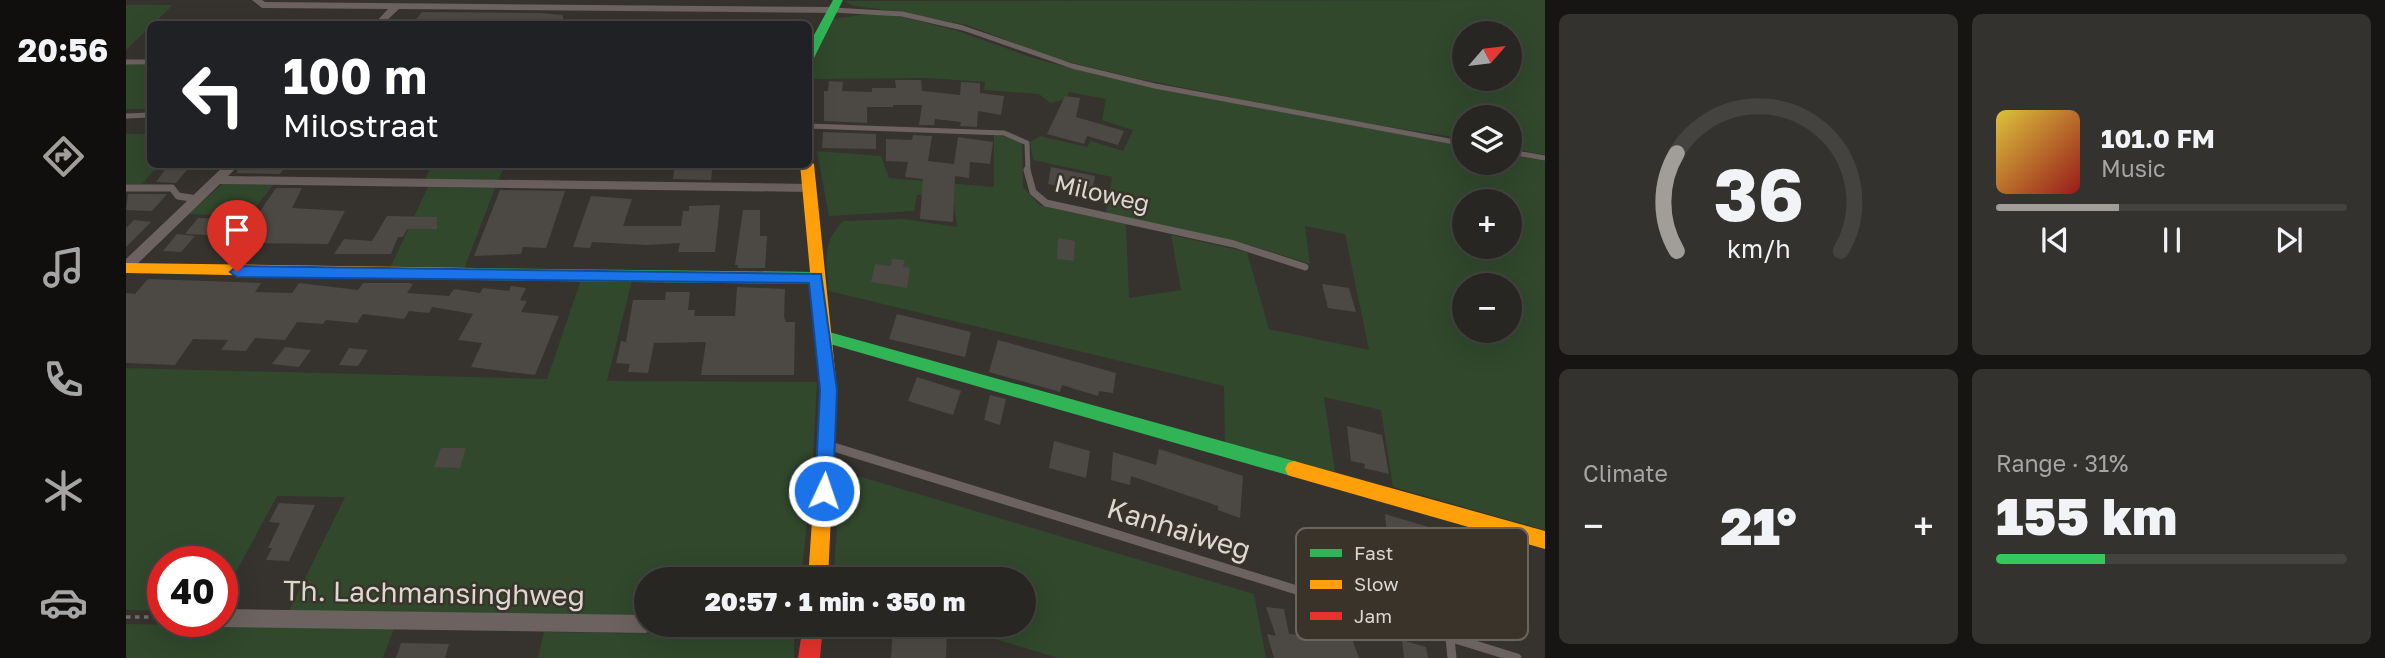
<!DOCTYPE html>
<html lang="en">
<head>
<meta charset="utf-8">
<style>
	body { margin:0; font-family:"Golos Text",sans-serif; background:#34322f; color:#f1f3f6; height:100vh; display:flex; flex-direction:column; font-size:26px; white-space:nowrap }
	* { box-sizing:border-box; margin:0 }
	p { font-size:23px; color:#a5a5a5 }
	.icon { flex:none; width:38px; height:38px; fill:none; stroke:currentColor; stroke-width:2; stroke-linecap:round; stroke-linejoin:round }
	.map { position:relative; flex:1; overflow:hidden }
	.sheet { display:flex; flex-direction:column; gap:14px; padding:14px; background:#161513; width:840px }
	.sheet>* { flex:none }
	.hud { position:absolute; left:21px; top:21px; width:665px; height:147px; border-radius:10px; box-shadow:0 7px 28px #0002,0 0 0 2px #444340; background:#202124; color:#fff; overflow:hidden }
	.needle { width:46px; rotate:62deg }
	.controls { position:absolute; left:1326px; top:21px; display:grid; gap:14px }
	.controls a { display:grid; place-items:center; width:70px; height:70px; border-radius:50%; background:#282622; box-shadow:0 7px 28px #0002,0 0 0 2px #444340; font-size:35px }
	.speed { position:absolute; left:21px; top:546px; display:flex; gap:14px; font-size:35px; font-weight:700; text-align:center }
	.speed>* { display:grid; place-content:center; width:91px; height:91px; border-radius:50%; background:#282622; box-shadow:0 7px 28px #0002,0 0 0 2px #444340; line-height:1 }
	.speed .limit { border:10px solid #d22; background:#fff; color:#111 }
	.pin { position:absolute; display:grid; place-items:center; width:60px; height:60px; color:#fff; margin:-72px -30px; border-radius:50% 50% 50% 0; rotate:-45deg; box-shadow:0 0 7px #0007 }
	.pin .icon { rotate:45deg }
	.me { position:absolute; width:77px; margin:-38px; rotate:3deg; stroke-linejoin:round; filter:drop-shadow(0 0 5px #0008) }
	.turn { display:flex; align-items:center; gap:24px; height:147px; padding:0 21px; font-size:32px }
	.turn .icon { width:91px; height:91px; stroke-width:2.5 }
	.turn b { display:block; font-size:49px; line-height:60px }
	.big { font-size:52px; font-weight:800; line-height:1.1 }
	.sheet .widget { flex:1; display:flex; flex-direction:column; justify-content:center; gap:10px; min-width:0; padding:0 24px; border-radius:10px; background:#34322f }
	.sheet .dial { align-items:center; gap:0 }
	.dial svg { height:182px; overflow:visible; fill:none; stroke:#444340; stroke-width:7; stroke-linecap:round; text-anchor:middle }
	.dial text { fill:#f1f3f6; stroke:none }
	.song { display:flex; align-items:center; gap:21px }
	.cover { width:84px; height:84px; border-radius:10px; background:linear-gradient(135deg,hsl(50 70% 55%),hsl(0 70% 35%)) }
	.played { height:7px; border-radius:4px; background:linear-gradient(90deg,#a19e99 35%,#444340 35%) }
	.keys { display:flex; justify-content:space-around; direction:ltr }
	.heat { display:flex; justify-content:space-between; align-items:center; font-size:38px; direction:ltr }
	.charge { height:10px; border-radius:5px; background:linear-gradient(90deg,#34c759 31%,#444340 0) }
	.sheet .tiles { flex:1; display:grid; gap:14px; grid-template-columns:repeat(2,1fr) }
	.trip { position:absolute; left:508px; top:567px; width:402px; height:70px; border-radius:35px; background:#282622; box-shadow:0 7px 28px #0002,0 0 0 2px #444340; font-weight:800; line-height:70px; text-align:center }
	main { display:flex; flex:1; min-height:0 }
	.tab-bar { display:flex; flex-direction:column; width:126px; justify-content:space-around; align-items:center; background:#100f0e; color:#a5a5a5 }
	.tab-bar .icon { width:49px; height:49px }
	.tab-bar .selected { color:#a19e99 }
	.tab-bar b { font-size:32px; color:#f1f3f6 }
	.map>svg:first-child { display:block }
</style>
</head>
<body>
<main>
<nav class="tab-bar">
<b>20:56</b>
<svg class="icon selected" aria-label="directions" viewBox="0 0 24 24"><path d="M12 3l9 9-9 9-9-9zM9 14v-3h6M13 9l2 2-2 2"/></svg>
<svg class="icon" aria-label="music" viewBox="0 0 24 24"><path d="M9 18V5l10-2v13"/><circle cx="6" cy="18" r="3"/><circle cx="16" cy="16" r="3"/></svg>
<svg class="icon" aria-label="phone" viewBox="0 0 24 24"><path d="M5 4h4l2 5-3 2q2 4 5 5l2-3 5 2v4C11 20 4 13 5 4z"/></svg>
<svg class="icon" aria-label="climate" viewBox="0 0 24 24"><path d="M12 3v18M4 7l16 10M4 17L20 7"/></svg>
<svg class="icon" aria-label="car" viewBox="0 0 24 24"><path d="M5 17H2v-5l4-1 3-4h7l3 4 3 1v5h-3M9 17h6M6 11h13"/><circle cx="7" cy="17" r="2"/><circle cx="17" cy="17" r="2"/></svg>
</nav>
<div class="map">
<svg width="1419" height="658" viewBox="0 0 1419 658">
	<rect width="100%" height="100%" fill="#36322e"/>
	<path fill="#31482d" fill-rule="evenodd" d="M1419,0V155L1384,148V117H1339V139L1202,117L1005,77L931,59L841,25L769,11L728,6L718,1ZM1339,33H1384V79H1339Z
		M0,5H47L0,50Z
		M740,14L772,16L829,30L910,59L982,77L1339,146V163H1384V155L1419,161V530L1267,487L1255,410L1198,397L1209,472L1099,445L1098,386L703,291C701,261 694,245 717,221L778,219L831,227L827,198L791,195L788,211L703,216L691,151L755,156L763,178L868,187V135L889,138L896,144L897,187L913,205L1000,224L1003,298L1055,290L1045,235L1121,252L1143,329L1243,350L1219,234L1179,226L1184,264L1121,244L980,213L986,177L907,160L904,142L914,136L961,147L965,141L997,151L1007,130L976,120L980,99L943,92L940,99L924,103L913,94L858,90L859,82L802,78L683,79L682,71L708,19ZM1339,201H1384V247H1339ZM1339,285H1384V331H1339Z
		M0,64L24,65V109H0Z
		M0,134H24V164L33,165L16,184H0Z
		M306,165H379L372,181L299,179Z
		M96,184L147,185L123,216L63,214Z
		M302,187L369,188L338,269L264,268Z
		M455,280H506L481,381L691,382L686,476L675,579H520V618L163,611L219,497L151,496L96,598V562H37V611L0,610V368L421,379Z
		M732,476L1128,594L1140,658H932L823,625H898V579H707L714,491Z
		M0,624L268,628L257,658H0Z
		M418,632L668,636V658H412Z"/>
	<path fill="#4c4944" d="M296,12L415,13L437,15V24H286Z
		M769,80H795L796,91L834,95L835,82L854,83V93L878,96L875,115L852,111L851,127L834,126L835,122L809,119L808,125H793L796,105H767V107H741V123L698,121V91H702L703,81L717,82L716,91L746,92V88H770Z
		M939,96L954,98L950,117L998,131L992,145L961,136L958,144L921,134Z
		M697,132L750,134V149L696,148Z
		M787,135L806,136L802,161L828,164L832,137L867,142L864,164L844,162L843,178L829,176L827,222L794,219L797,179L779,177L782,162L760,161V139L786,140Z
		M43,164H66L50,183L30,182Z
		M116,164H161L154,174L110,173Z
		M549,164H587L585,180L547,179Z
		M925,167L969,176L966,193L922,184Z
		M150,188H176L166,208L219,211L202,244L128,243L122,249L105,236L59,234L72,218L128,220Z
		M374,190L439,191L420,248L397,247L395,254L348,256Z
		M2,194H41L26,211L0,210Z
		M465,196L506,199L497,226H555L557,211H563V206L594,205L589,252H552L554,243L521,245L466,242L464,248L447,247Z
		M617,210H634V236H641L639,268H612V265H609Z
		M261,216L311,217V229H281L277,237H272L265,254H208L218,239L246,241Z
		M8,220L25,222L0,247V228Z
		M51,234L69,236L55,252L37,251Z
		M932,238L949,241L948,261L931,259Z
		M766,259L779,260L777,267L784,268L781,288L745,282L749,264L765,266Z
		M22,279L135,283L129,292L166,293L173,283L232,290L237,283H283L287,284L281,293L323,296L328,289L354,293L357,288L383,291L385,286L400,288L394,300L401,301L395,312L433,316L409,375L345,367L356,343L332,340L347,314L306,307L303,313L283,311L278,319L237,314L231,323L200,320L197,324L171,322L159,340L129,338L120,351L95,350L102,340L67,339L49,365L0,363V293L9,294Z
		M1196,284L1223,288L1230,312L1202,308Z
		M611,287L659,289L658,317L660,322H669L668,375H575L580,342L528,343L522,373L502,372L504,364L490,363L495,341L500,342L507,300H539L540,292H564L562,310H569L568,316H609Z
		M771,314L845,332L839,357L763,339Z
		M872,340L990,373L987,393L973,391L972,396L936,385L934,392L863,372Z
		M159,347L185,350L173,367L146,364Z
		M223,348L242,350L232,366L213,365Z
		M791,377L835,391L827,415L782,401Z
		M864,395L880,399L874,425L858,420Z
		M1221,426L1256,435L1263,474L1238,468L1239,464L1225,461Z
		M928,441L964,451L960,478L923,468Z
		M315,448H340L334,468L308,467Z
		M1033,449L1117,476L1114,518L1092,510V506L1005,476L1004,485L985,480L987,452L1030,465Z
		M153,503L189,505L163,561L140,560L146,548H142L154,523L143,522Z
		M1259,514L1326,534L1333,581L1263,560Z
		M1140,607L1158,609L1163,634L1226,639L1233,658H1148L1141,634L1150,636Z
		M767,626L821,633L820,658H765Z
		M1276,640L1300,647L1302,658H1278Z
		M275,643L323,644L319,658H270Z"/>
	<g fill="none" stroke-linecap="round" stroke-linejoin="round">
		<path stroke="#736c6a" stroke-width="3.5" stroke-dasharray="4.5 4.5" stroke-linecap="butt" d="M0,617H37"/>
		<path stroke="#6c6260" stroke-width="5" d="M707,10L776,14L837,28L946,66L1029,86L1339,144
			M0,62H24
			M0,116L24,115
			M682,126L878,133L901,143L902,172
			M1384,152L1419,158"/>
		<path stroke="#6c6260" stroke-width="7" d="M901,170L907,192L920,203L1108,244L1179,267
			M0,188H46L52,196L71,199"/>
		<path stroke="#6c6260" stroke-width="9" d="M701,445L1391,658
			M1324,638L1326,658"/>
		<path fill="#6c6260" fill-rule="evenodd" d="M126,0H136L139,2L707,7L712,10L707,13L273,9L257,24H248L262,9L136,8Z
			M100,164H114L102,176L684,184L690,188L684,192L94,184L5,270L0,272V259Z
			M96,609L520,615V625H529L526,630L520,633L96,627L88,621H96Z
			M559,625H696V626L693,632L687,635L568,634L562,631Z"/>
		<path fill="#30b455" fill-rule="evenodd" d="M707,0H717L688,58L682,61V46Z
			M348,268L690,272L697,278L690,284L348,280L341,274Z
			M696,330L1168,461L1174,463L1177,469L1174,475L1168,477L690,340L688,336L690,332Z"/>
		<path fill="#ff9f0a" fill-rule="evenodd" d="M682,160L688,164L711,390L702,579H682L695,390L674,164H682Z
			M0,263L348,268L355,274L348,280L0,273Z
			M1168,461L1419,531V549L1168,477L1162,475L1159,469L1162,463Z"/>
		<path fill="#e5322d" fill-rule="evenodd" d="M677,625H697L694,658H672Z"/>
	</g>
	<path fill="#1a73e8" stroke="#114b97" stroke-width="2" d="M111,266L695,274L711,390L707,491L705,497L698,500L692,497L689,491L694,390L683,283L111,277L104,272Z"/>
	<g text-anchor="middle" stroke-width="5" stroke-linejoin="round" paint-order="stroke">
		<g font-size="24" fill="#dbd8d2" stroke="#39332a">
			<text transform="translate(976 194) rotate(13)" y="8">Miloweg</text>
		</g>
		<g font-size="28" fill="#dbd8d2" stroke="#39332a">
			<text transform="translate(1053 529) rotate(17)" y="10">Kanhaiweg</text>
			<text transform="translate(308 593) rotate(1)" y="10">Th. Lachmansinghweg</text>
		</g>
	</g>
	<rect x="1170" y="528" width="232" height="112" rx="10" fill="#39332a" stroke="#6a655c" stroke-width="2"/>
	<rect x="1184" y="549" width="32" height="8" fill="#30b455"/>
	<rect x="1184" y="580" width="32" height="9" fill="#ff9f0a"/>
	<rect x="1184" y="612" width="32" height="8" fill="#e5322d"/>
	<g font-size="19" fill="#dbd8d2">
		<text x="1228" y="560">Fast</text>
		<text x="1228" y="591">Slow</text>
		<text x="1228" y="623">Jam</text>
	</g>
</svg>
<div class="controls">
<a><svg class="needle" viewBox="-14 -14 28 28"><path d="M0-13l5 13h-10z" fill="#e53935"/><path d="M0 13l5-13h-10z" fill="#a5a5a5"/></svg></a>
<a><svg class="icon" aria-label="layers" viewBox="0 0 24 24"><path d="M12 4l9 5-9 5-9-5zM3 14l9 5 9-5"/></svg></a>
<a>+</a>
<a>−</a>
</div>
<div class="speed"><div class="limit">40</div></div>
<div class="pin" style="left:111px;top:272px;background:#d93025"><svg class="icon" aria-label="arrive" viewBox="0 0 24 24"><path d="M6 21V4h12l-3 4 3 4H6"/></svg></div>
<svg class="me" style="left:698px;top:491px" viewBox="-20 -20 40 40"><circle r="17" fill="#1a73e8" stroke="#fff" stroke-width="3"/><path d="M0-11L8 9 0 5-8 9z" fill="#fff"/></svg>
<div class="trip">20:57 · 1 min · 350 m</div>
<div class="hud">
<div class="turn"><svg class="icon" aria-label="left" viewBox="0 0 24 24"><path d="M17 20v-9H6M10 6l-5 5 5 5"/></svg><div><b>100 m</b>Milostraat</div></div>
</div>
</div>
<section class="sheet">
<div class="tiles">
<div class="widget dial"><svg viewBox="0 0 100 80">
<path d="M14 69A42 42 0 1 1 86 69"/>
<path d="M14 69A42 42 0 0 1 14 26" stroke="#a19e99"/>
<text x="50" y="56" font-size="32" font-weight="700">36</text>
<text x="50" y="72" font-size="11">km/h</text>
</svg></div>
<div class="widget">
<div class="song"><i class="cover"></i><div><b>101.0 FM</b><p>Music</p></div></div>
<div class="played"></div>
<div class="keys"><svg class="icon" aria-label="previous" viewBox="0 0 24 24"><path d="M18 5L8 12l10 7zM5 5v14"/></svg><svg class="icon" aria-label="pause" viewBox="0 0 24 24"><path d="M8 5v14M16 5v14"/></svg><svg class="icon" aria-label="next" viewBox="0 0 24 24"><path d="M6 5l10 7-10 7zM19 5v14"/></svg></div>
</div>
<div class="widget"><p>Climate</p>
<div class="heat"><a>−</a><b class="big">21°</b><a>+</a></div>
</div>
<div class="widget"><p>Range · 31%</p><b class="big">155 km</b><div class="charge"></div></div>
</div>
</section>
</main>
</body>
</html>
